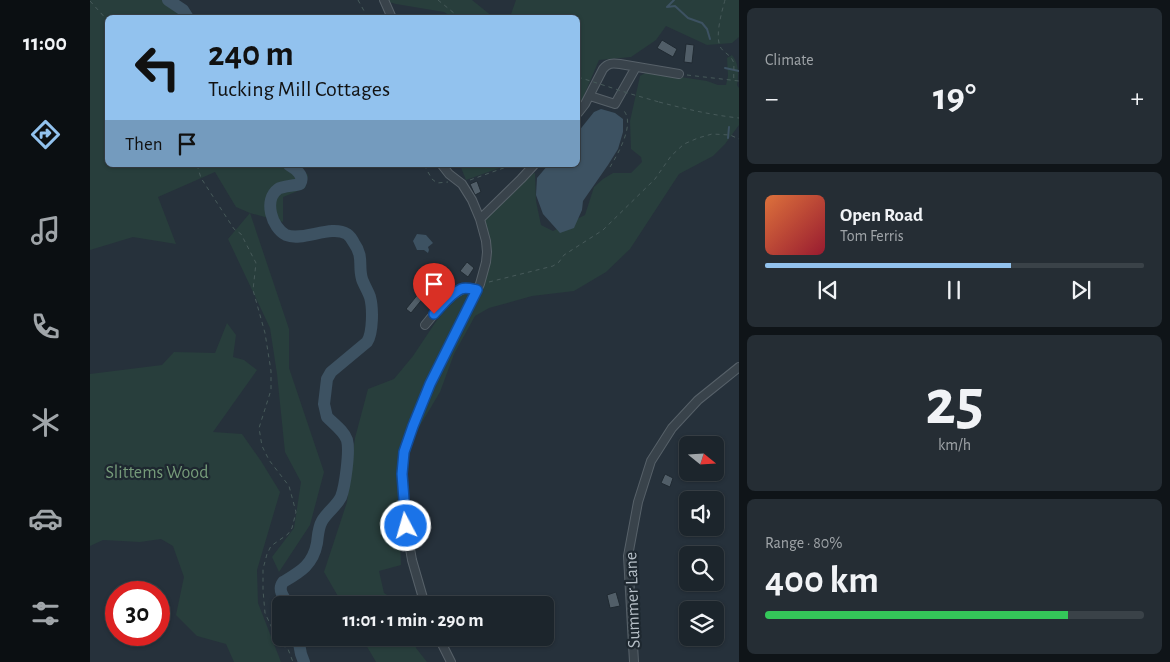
<!DOCTYPE html>
<html lang="en">
<head>
<meta charset="utf-8">
<style>
	body { margin:0; font-family:"Alegreya Sans",sans-serif; background:#252d34; color:#f1f3f6; height:100vh; display:flex; flex-direction:column; font-size:19px; white-space:nowrap }
	* { box-sizing:border-box; margin:0 }
	p { font-size:16px; color:#a0a5a9 }
	.icon { flex:none; width:28px; height:28px; fill:none; stroke:currentColor; stroke-width:2; stroke-linecap:round; stroke-linejoin:round }
	.map { position:relative; flex:1; overflow:hidden }
	.details { display:flex; flex-direction:column; gap:8px; padding:8px; background:#0f1418; width:431px }
	.details>* { flex:none }
	.guide { position:absolute; left:15px; top:15px; width:475px; height:152px; border-radius:8px; box-shadow:0 1px 4px #0004,0 0 0 1px #3a4248; background:#92c2ee; color:#111; overflow:hidden }
	.needle { width:32px; rotate:108deg }
	.fabs { position:absolute; left:589px; top:436px; display:grid; gap:10px }
	.fabs a { display:grid; place-items:center; width:45px; height:45px; border-radius:8px; background:#1c252c; box-shadow:0 1px 4px #0004,0 0 0 1px #3a4248; font-size:25px }
	.speed { position:absolute; left:15px; top:581px; display:flex; gap:10px; font-size:25px; font-weight:700; text-align:center }
	.speed>* { display:grid; place-content:center; width:65px; height:65px; border-radius:50%; background:#1c252c; box-shadow:0 1px 4px #0004,0 0 0 1px #3a4248; line-height:1 }
	.speed .limit { border:8px solid #d22; background:#fff; color:#111 }
	.pin { position:absolute; display:grid; place-items:center; width:42px; height:42px; color:#fff; margin:-51px -21px; border-radius:50% 50% 50% 0; rotate:-45deg; box-shadow:0 0 5px #0007 }
	.pin .icon { rotate:45deg }
	.me { position:absolute; width:55px; margin:-28px; rotate:354deg; stroke-linejoin:round; filter:drop-shadow(0 0 4px #0008) }
	.turn { display:flex; align-items:center; gap:18px; height:105px; padding:0 20px; font-size:22px }
	.turn .icon { width:65px; height:65px; stroke-width:2.5 }
	.turn b { display:block; font-size:35px; line-height:42px }
	.then { display:flex; align-items:center; height:48px; padding:0 20px; background:#0003; gap:10px; font-size:19px }
	.big { font-size:38px; font-weight:600; line-height:1.1 }
	.details .card { flex:1; display:flex; flex-direction:column; justify-content:center; gap:8px; min-width:0; padding:0 18px; border-radius:8px; background:#252d34 }
	.details .dial { align-items:center; gap:0 }
	.dial b { font-size:65px; line-height:1 }
	.song { display:flex; align-items:center; gap:15px }
	.cover { width:60px; height:60px; border-radius:8px; background:linear-gradient(135deg,hsl(20 70% 55%),hsl(350 70% 35%)) }
	.played { height:5px; border-radius:2px; background:linear-gradient(90deg,#92c2ee 65%,#3a4248 65%) }
	.keys { display:flex; justify-content:space-around; direction:ltr }
	.heat { display:flex; justify-content:space-between; align-items:center; font-size:28px; direction:ltr }
	.charge { height:8px; border-radius:4px; background:linear-gradient(90deg,#34c759 80%,#3a4248 0) }
	.trip { position:absolute; left:182px; top:596px; width:282px; height:50px; border-radius:8px; background:#1c252c; box-shadow:0 1px 4px #0004,0 0 0 1px #3a4248; font-weight:600; line-height:50px; text-align:center }
	main { display:flex; flex:1; min-height:0 }
	.dock { display:flex; flex-direction:column; width:90px; justify-content:space-around; align-items:center; background:#0b0f12; color:#a0a5a9 }
	.dock .icon { width:35px; height:35px }
	.dock .on { color:#92c2ee }
	.dock b { font-size:22px; color:#f1f3f6 }
	.map>svg:first-child { display:block }
</style>
</head>
<body>
<main>
<nav class="dock">
<b>11:00</b>
<svg class="icon on" aria-label="directions" viewBox="0 0 24 24"><path d="M12 3l9 9-9 9-9-9zM9 14v-3h6M13 9l2 2-2 2"/></svg>
<svg class="icon" aria-label="music" viewBox="0 0 24 24"><path d="M9 18V5l10-2v13"/><circle cx="6" cy="18" r="3"/><circle cx="16" cy="16" r="3"/></svg>
<svg class="icon" aria-label="phone" viewBox="0 0 24 24"><path d="M5 4h4l2 5-3 2q2 4 5 5l2-3 5 2v4C11 20 4 13 5 4z"/></svg>
<svg class="icon" aria-label="climate" viewBox="0 0 24 24"><path d="M12 3v18M4 7l16 10M4 17L20 7"/></svg>
<svg class="icon" aria-label="car" viewBox="0 0 24 24"><path d="M5 17H2v-5l4-1 3-4h7l3 4 3 1v5h-3M9 17h6M6 11h13"/><circle cx="7" cy="17" r="2"/><circle cx="17" cy="17" r="2"/></svg>
<svg class="icon" aria-label="filters" viewBox="0 0 24 24"><path d="M4 7h16M4 17h16"/><circle cx="9" cy="7" r="2"/><circle cx="15" cy="17" r="2"/></svg>
</nav>
<div class="map">
<svg width="649" height="662" viewBox="0 0 649 662">
	<rect width="100%" height="100%" fill="#26313b"/>
	<path fill="#283e3c" d="M0,0H85L100,12L102,17L18,18V165H205L218,175L215,188L193,197V222L160,213L199,329V368L234,472L220,525L189,572L182,557L204,528L211,482L195,452L187,374L180,328L138,239L160,213L146,207L125,172L68,197L86,244L43,237L0,250Z
		M292,0H382L403,17H362L354,12L306,4Z
		M426,0H649V37L642,43L617,45L576,26L566,40L541,57L509,60L492,100L488,106V18L420,17Z
		M642,55C649,64 649,74 647,85L649,88V125L635,144L623,156L589,174L540,249L516,272L484,291L442,296L399,308L385,316L364,354L350,392L325,434L317,464L319,508L310,541L311,565L289,571L294,593L312,605H253L234,572L257,502L265,438L278,389L304,379L323,356L347,320L368,294L379,292L393,279L394,222L397,215L438,175L445,173L446,201L451,225L463,231L495,215L504,187L513,179L523,173H541L552,162L551,157L541,149L540,121L550,76L557,72L617,81L628,85H636L638,76L637,58Z
		M370,165H418L376,180Z
		M137,323L146,335L143,357L154,360L167,370L123,432L152,434L171,461L190,492L167,570L168,603L191,662H144L136,644L107,636L86,615L94,577L83,546L71,539L50,542L13,540L0,546V374L72,365L84,352L125,353Z
		M272,638H325L326,648L337,662H286Z"/>
	<path fill="#3d5262" d="M511,109L525,113L533,119V132L528,149L518,165L493,201L492,210L484,228L470,233L453,214L446,195L447,178L458,165H488V132L504,112Z
		M327,234L336,235L343,243L338,247L339,250L338,253L334,250H327L323,241Z"/>
	<g fill="none" stroke-linecap="round" stroke-linejoin="round">
		<path stroke="#3d5262" stroke-width="2" d="M584,0L577,7L585,6L598,18L612,23L617,29L620,39
			M635,68L649,71
			M638,138L639,127"/>
		<path stroke="#3d5262" stroke-width="12" d="M78,0L93,10L98,18
			M199,605C194,598 187,590 193,582C210,572 223,565 227,543C228,536 228,528 232,521C237,512 246,507 251,497C255,487 260,451 257,440C254,431 244,424 237,417L234,404L237,379L241,372L277,342C283,333 283,308 280,297C278,291 274,285 272,279C268,265 274,257 264,243C262,239 260,236 257,234C241,224 213,242 196,235C182,228 173,200 188,189C192,186 204,186 210,184C215,176 206,169 199,165
			M208,638L211,654L214,662"/>
	</g>
	<path fill="#515e68" stroke="#202a32" d="M572,40L587,49L583,57L567,48Z
		M596,44L604,45L602,63L594,62Z
		M387,181L391,192L385,195L380,184Z
		M377,262L384,268L378,277L370,271Z
		M348,269L353,273L340,292L334,289Z
		M329,293L334,297L321,313L316,309Z
		M575,474L583,478L580,487L571,483Z
		M526,592L530,606L520,608L517,595Z"/>
	<g fill="none" stroke-linecap="round" stroke-linejoin="round">
		<g stroke="#576169" stroke-width="10">
			<path id="minor" d="M294,0L302,18
				M500,96L525,104L546,67
				M488,113L495,104L513,69C518,63 522,63 530,64L589,74
				M390,219L431,179L444,165
				M335,325C343,315 360,295 371,290C376,287 382,289 387,289
				M335,605L322,560L316,526L312,474L314,452L323,426L340,384L390,284L396,262L397,252L396,241L390,219L382,200L372,184L359,174L352,165
				M349,638L361,662
				M544,662L538,556L548,502L561,461L582,428L608,400L649,367"/>
		</g>
		<path stroke="#475a5a" stroke-width="1" stroke-dasharray="4 4" stroke-linecap="butt" d="M268,0L278,18
			M348,0L370,18
			M635,0C632,11 625,35 630,46C632,52 640,54 643,61C645,66 643,74 644,80
			M0,1L18,21
			M597,75L649,81
			M569,102C596,109 621,115 649,118
			M107,165L111,178L144,229L151,234L166,263L163,290L175,333L181,371V390L169,428L172,446L179,460L199,486L206,512L202,528L198,534L181,546L177,554L173,569V590L175,613L189,643L198,649L203,662
			M334,165L342,179L347,183L358,182
			M520,167C528,154 547,121 532,109
			M380,180L422,165
			M399,282L463,266L469,262L474,255L513,230L565,179L581,156L594,144L608,138L622,134L640,135L649,139"/>
		<use href="#minor" stroke="#39434b" stroke-width="8"/>
		<path stroke="#475a5a" stroke-width="1" stroke-dasharray="4 4" stroke-linecap="butt" d="M488,77L541,94L569,102"/>
	</g>
	<g fill="none" stroke-linecap="round" stroke-linejoin="round">
		<g stroke="#114b97" stroke-width="12">
			<path id="route" d="M316,526L312,474L314,452L323,426L340,384L387,290C382,289 376,287 371,289C360,294 352,306 344,314"/>
		</g>
		<use href="#route" stroke="#1a73e8" stroke-width="9"/>
	</g>
	<g text-anchor="middle" stroke-width="4.5" stroke-linejoin="round" paint-order="stroke">
		<g font-size="18" fill="#759a79" stroke="#1e2830">
			<text x="67" y="478">Slittems Wood</text>
		</g>
		<g font-size="18" fill="#b5bec6" stroke="#1e2830">
			<text transform="translate(542 600) rotate(-92)" y="6">Summer Lane</text>
		</g>
	</g>
</svg>
<div class="fabs">
<a><svg class="needle" viewBox="-14 -14 28 28"><path d="M0-13l5 13h-10z" fill="#e53935"/><path d="M0 13l5-13h-10z" fill="#a0a5a9"/></svg></a>
<a><svg class="icon" aria-label="sound" viewBox="0 0 24 24"><path d="M4 9h4l5-4v14l-5-4H4zM17 9q2 3 0 6"/></svg></a>
<a><svg class="icon" aria-label="search" viewBox="0 0 24 24"><circle cx="10" cy="10" r="6"/><path d="M15 15l6 6"/></svg></a>
<a><svg class="icon" aria-label="layers" viewBox="0 0 24 24"><path d="M12 4l9 5-9 5-9-5zM3 14l9 5 9-5"/></svg></a>
</div>
<div class="speed"><div class="limit">30</div></div>
<div class="pin" style="left:344px;top:314px;background:#d93025"><svg class="icon" aria-label="arrive" viewBox="0 0 24 24"><path d="M6 21V4h12l-3 4 3 4H6"/></svg></div>
<svg class="me" style="left:316px;top:526px" viewBox="-20 -20 40 40"><circle r="17" fill="#1a73e8" stroke="#fff" stroke-width="3"/><path d="M0-11L8 9 0 5-8 9z" fill="#fff"/></svg>
<div class="trip">11:01 · 1 min · 290 m</div>
<div class="guide">
<div class="turn"><svg class="icon" aria-label="left" viewBox="0 0 24 24"><path d="M17 20v-9H6M10 6l-5 5 5 5"/></svg><div><b>240 m</b>Tucking Mill Cottages</div></div>
<div class="then">Then<svg class="icon" aria-label="arrive" viewBox="0 0 24 24"><path d="M6 21V4h12l-3 4 3 4H6"/></svg></div>
</div>
</div>
<section class="details">
<div class="card"><p>Climate</p>
<div class="heat"><a>−</a><b class="big">19°</b><a>+</a></div>
</div>
<div class="card">
<div class="song"><i class="cover"></i><div><b>Open Road</b><p>Tom Ferris</p></div></div>
<div class="played"></div>
<div class="keys"><svg class="icon" aria-label="previous" viewBox="0 0 24 24"><path d="M18 5L8 12l10 7zM5 5v14"/></svg><svg class="icon" aria-label="pause" viewBox="0 0 24 24"><path d="M8 5v14M16 5v14"/></svg><svg class="icon" aria-label="next" viewBox="0 0 24 24"><path d="M6 5l10 7-10 7zM19 5v14"/></svg></div>
</div>
<div class="card dial"><b>25</b><p>km/h</p></div>
<div class="card"><p>Range · 80%</p><b class="big">400 km</b><div class="charge"></div></div>
</section>
</main>
</body>
</html>
